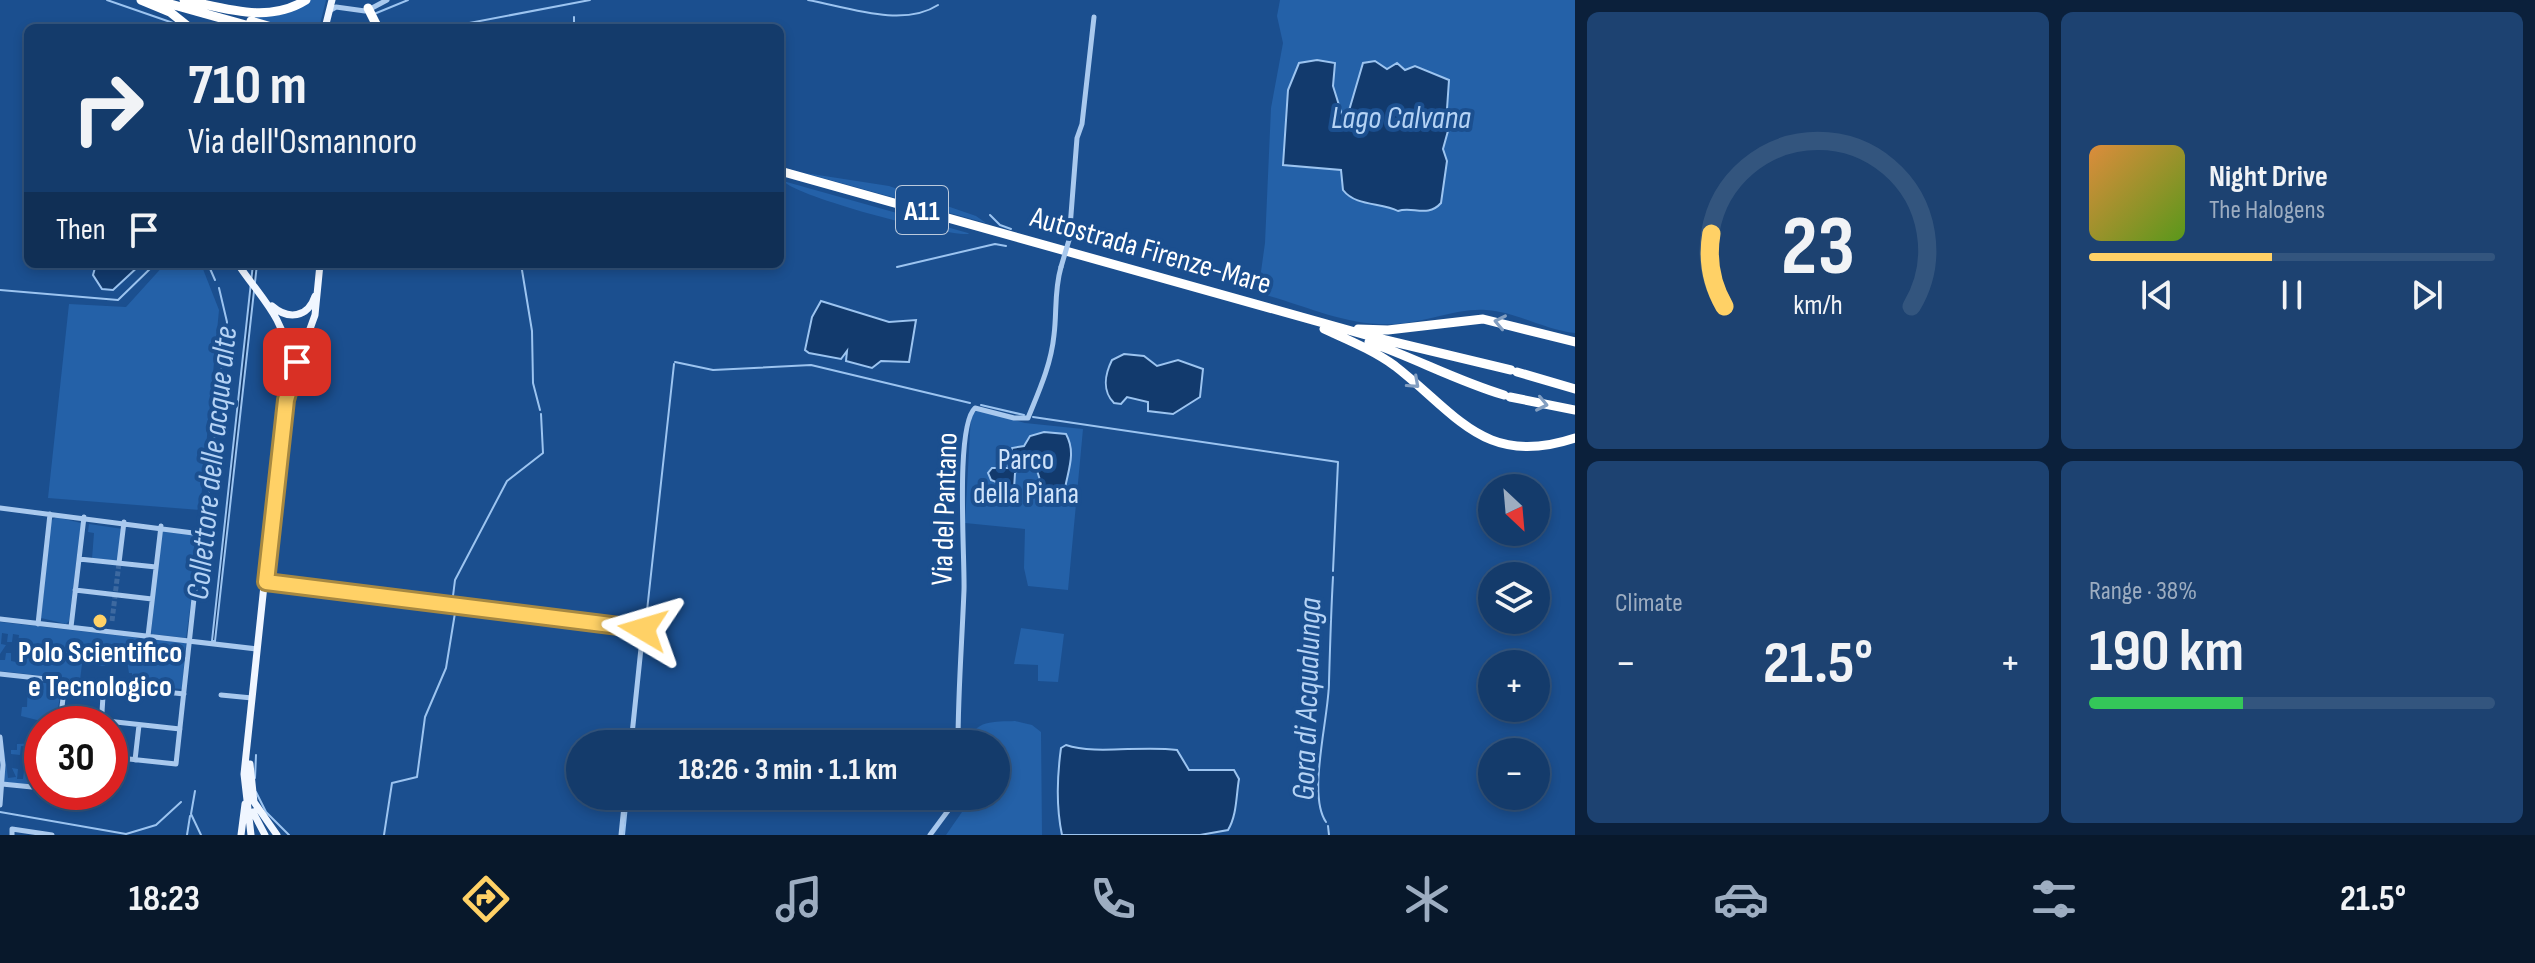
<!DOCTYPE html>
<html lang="en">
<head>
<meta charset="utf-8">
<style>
	body { margin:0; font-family:"Sofia Sans Condensed",sans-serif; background:#1d4271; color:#f1f3f6; height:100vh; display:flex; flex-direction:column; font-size:30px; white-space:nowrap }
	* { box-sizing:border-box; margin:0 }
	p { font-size:26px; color:#9dadc1 }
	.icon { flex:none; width:44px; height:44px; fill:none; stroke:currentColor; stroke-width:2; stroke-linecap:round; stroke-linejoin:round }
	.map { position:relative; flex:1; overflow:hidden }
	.side { display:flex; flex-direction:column; gap:12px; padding:12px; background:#0b203b; width:960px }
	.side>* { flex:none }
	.banner { position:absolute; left:24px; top:24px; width:760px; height:244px; border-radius:12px; box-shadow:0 4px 12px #0003,0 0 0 2px #33557e; background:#143b6b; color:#f1f3f6; overflow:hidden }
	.needle { width:52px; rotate:154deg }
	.buttons { position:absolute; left:1478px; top:474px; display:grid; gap:16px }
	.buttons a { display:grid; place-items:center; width:72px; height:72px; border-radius:50%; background:#143b6b; box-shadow:0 4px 12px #0003,0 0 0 2px #33557e; font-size:40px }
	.speed { position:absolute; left:24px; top:706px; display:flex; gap:16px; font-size:40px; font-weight:700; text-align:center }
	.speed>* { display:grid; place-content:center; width:104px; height:104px; border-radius:50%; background:#143b6b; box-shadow:0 4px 12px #0003,0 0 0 2px #33557e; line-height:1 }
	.speed .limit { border:12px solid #d22; background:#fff; color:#111 }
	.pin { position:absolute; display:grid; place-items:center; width:68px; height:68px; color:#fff; margin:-34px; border-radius:16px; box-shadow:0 4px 12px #0006 }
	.me { position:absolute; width:88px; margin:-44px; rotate:277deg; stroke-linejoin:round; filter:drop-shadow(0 0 6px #0008) }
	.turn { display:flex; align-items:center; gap:28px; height:168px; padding:0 32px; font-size:36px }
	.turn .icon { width:104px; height:104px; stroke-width:2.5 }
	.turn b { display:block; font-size:56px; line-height:68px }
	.then { display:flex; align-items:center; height:76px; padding:0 32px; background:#0003; gap:16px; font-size:30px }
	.big { font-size:60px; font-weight:700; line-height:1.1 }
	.side .tile { flex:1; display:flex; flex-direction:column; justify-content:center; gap:12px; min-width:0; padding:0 28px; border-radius:12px; background:#1d4271 }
	.side .dial { align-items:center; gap:0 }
	.dial svg { height:208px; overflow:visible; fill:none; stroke:#33557e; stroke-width:7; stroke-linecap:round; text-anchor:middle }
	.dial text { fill:#f1f3f6; stroke:none }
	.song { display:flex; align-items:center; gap:24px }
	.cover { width:96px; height:96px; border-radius:12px; background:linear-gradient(135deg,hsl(30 70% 55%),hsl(90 70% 35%)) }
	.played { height:8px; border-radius:4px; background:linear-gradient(90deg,#ffd166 45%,#33557e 45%) }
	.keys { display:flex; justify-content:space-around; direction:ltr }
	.heat { display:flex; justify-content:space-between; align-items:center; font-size:44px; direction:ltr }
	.charge { height:12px; border-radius:6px; background:linear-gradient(90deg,#34c759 38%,#33557e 0) }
	.side .tiles { flex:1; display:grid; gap:12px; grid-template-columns:repeat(2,1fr) }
	.trip { position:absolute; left:566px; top:730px; width:444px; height:80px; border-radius:40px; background:#143b6b; box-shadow:0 4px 12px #0003,0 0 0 2px #33557e; font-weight:700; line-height:80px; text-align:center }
	.dock { display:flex; height:128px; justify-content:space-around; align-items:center; background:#08182b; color:#9dadc1 }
	.dock .icon { width:56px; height:56px }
	.dock .active { color:#ffd166 }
	.dock b { font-size:36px; color:#f1f3f6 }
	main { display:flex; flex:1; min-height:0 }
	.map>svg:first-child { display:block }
</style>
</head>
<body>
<main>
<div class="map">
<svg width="1575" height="835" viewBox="0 0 1575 835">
	<rect width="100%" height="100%" fill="#1b4f8f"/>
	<path fill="#2461a8" d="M309,0H326L319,28H291L251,17Z
		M1280,0H1575V333C1545,330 1517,312 1486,310C1456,308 1425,323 1395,324C1347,327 1303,304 1258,293L1265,243L1271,108L1283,43L1277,16Z
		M805,173L889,186L976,216L986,223Z
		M783,181L968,233L969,234C944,236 800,198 783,181Z
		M165,264H201L219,310L200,510L48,498L69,304L126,307Z
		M978,410L1025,423L1083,429L1068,590L1028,586L1024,568L1025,529L965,523L971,415Z
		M56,517L81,523L69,621L66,624L41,618L51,521Z
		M89,524L123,529L119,562L92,559L94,533L88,532Z
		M161,529L200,534L186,638L151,634Z
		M0,622L186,643L182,689L132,685V673H129L127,661H106L105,666L82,664L80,680L0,671V660H5L6,653H11V661L16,662L19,635L13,634L12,642H7L8,634L2,633L1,644L6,645L0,654Z
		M1021,628L1064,634L1058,682L1038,681V665L1014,664Z
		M28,680L62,686L55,724H42V787L4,783V749L8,778L16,777L12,768L18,769L17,779H23L27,746H21L20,755L11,754V750H17V744L39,743L41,721L21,716L22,707H27Z
		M1015,721L1032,725L1041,732L1042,835H946L962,812L965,796H996V744H970C972,719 996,722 1015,721Z"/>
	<path fill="#123a6d" stroke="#9cc4f0" stroke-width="2" d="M1317,60L1335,63L1333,86L1343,118L1348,114L1363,63L1375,61L1387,69L1397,63L1405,70L1415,66L1449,80L1447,109L1451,120L1443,149L1447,161L1441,203C1428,218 1412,206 1398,211C1382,202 1356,207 1343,190L1341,170L1283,165L1288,90L1299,63Z
		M96,264H141L113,290L102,289L93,275Z
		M253,264H257L215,641H212Z
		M821,301L889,322L916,320L909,362L881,361L872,368L846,361L847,351L841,359L809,353L805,350L812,317Z
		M1124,354L1144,356L1157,366L1178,360L1203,369L1200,397L1173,414L1148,411V402L1127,397L1121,404L1114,403C1102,391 1105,374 1112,360Z
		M1044,432L1066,434C1077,454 1067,472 1064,494L1044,495L1036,485L1040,480L1033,458L1015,473L1014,489L991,480L988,473L992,468H1008L1012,448L1024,446L1030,436Z
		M1066,745C1095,755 1142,745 1177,750L1189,770H1234L1239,779C1236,796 1237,815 1228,830L1200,835H1062C1056,807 1057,777 1061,748Z"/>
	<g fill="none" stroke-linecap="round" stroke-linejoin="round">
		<path stroke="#9cc4f0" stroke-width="2" d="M107,0L179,25
			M808,0C846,7 903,28 938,5
			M374,14L408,0
			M443,28L590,0
			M574,28V17
			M990,215L1000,225L1011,229
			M208,264L215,280
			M521,264L532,331L533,383L540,410
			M897,267L995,244L1006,246
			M219,288L227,322L220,380
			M0,290L118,300L155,264
			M675,362L713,370L811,365L970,403
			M981,405L1024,415
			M1033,417L1338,462L1333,571
			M213,449L220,390
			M207,514L212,458
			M453,596L455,580L507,481L543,453L541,414
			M645,629L674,364
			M255,778L256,755
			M195,791L191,814L201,835
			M256,792L266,812L289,835
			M0,812L126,834L156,825L181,802
			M1326,822C1307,795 1329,717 1329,682C1330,647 1331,612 1333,577
			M1328,826L1329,835
			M187,835L190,816
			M384,835L392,783L417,777L425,717L446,668L455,613
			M624,835L628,796"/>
		<path stroke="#3d69a0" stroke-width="5" stroke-dasharray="5 2.5" stroke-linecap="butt" d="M112,621L119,563"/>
		<path stroke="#a9c9ee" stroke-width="5" d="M372,8L387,0
			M329,11L336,7L365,11
			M1069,240L1077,138L1082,124L1094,17
			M0,508L201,534L176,764L110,757
			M79,559L156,567
			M119,563L124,522
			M266,582L643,629L631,744
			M75,590L152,599
			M0,619L257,649
			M38,624L50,514
			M71,627L84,517
			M148,636L161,526
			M0,674L184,694
			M221,695L252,698
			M102,712L103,696
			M61,716L180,729
			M60,724L65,681
			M0,737L3,765L0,805
			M958,744C958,692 962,642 964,590C965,558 955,426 975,408L1014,418H1028C1039,391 1051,365 1054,335C1057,312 1054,291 1061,267
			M135,760L139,725
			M2,784L42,788
			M12,835V829L52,835
			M621,835L625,796
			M930,835L950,808L954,796"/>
		<path stroke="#f0f6ff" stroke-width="7" d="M325,28L332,0
			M238,264C259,296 286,319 288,359L244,774L251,835
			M272,306C288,320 308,318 315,296
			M289,387L315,315L320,264
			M250,764L254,802L277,835
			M253,812L265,835
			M241,835L245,804"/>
		<path stroke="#fff" stroke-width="9" d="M141,0L170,12L190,28
			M156,0L256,28
			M184,0C225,8 268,24 306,0
			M251,21L275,28
			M780,171L1373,337L1511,370
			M1324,329C1348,340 1373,350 1395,366C1458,415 1485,468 1575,438
			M1358,329L1388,330L1483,319L1575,342
			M1369,342C1415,358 1457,381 1504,395
			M1517,372L1575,389
			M1510,397L1575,410"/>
		<path stroke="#a9c9ee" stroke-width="5" d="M1061,267L1069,240"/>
		<path stroke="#fff" stroke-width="9" d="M368,8L378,28"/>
	</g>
	<defs><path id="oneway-chevron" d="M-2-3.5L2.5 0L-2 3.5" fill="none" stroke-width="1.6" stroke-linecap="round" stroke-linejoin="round" transform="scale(2)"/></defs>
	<g stroke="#829ec1">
		<use href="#oneway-chevron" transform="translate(1500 322) rotate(-168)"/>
		<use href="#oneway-chevron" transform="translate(1414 383) rotate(42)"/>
		<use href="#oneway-chevron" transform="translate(1542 404) rotate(12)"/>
	</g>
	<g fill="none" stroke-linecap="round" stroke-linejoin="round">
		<g stroke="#a68842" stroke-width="20">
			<path id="route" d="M297,362L286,400L266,582L643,629"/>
		</g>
		<use href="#route" stroke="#ffd166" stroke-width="14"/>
	</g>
	<circle fill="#ffd166" stroke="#1b4f8f" stroke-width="3" cx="100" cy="621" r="8"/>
	<g text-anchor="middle" stroke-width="8" stroke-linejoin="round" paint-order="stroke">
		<rect fill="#1b4f8f" stroke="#bbcadd" stroke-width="2" x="896" y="186" width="52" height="48" rx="6"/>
		<g font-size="28" font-weight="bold" fill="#fff">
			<text x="922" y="220">A11</text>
		</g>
		<g font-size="30" fill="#fff" stroke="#1b4f8f">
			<text transform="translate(1151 250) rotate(16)" y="10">Autostrada Firenze-Mare</text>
			<text transform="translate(944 509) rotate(-88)" y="10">Via del Pantano</text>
		</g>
		<g font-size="30" fill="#cfe3fa" stroke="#1b4f8f">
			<text x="1026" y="469">Parco<tspan x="1026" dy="34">della Piana</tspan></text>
		</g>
		<g font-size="30" font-weight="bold" fill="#fff" stroke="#1b4f8f">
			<text x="100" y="662">Polo Scientifico<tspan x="100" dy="34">e Tecnologico</tspan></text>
		</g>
		<g font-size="32" font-style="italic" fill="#b5d3f5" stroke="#1b4f8f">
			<text x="1401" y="128">Lago Calvana</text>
			<text transform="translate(211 463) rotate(-84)" y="11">Collettore delle acque alte</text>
			<text transform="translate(1306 699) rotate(-88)" y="11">Gora di Acqualunga</text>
		</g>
	</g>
</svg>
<div class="buttons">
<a><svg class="needle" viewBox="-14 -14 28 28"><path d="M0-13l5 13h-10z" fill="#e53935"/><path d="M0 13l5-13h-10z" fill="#9dadc1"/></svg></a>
<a><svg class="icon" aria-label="layers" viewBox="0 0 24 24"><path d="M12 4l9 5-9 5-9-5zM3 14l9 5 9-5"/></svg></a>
<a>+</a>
<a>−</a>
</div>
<div class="speed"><div class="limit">30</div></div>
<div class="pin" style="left:297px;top:362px;background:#d93025"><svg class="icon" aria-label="arrive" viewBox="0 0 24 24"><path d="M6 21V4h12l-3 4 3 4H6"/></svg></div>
<svg class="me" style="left:643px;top:629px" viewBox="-20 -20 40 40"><path d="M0-17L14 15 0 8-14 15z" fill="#ffd166" stroke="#fff" stroke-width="4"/></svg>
<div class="trip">18:26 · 3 min · 1.1 km</div>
<div class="banner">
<div class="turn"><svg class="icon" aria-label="right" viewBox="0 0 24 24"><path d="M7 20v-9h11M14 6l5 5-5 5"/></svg><div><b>710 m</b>Via dell'Osmannoro</div></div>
<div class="then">Then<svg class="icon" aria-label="arrive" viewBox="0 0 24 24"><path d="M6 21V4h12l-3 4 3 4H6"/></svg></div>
</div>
</div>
<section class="side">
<div class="tiles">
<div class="tile dial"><svg viewBox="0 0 100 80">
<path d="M14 69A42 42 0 1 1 86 69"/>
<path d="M14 69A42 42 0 0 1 9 41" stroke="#ffd166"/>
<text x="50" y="56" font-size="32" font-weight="700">23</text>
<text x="50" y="72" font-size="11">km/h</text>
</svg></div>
<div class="tile">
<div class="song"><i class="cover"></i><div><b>Night Drive</b><p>The Halogens</p></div></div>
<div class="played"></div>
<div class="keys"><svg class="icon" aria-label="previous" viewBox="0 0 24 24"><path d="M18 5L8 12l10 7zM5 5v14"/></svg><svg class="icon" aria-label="pause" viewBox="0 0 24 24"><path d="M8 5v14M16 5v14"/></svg><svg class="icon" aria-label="next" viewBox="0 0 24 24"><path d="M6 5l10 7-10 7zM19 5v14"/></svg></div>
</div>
<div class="tile"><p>Climate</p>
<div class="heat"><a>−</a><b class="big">21.5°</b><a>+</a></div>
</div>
<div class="tile"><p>Range · 38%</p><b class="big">190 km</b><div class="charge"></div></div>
</div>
</section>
</main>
<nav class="dock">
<b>18:23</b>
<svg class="icon active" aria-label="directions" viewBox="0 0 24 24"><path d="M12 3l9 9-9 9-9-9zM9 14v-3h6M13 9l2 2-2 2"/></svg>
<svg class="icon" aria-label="music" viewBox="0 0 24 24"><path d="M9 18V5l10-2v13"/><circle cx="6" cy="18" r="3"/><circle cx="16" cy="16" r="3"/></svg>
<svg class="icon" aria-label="phone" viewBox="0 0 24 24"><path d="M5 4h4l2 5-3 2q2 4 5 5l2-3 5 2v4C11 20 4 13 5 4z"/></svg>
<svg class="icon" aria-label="climate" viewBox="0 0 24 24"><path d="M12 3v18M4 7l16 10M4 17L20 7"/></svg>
<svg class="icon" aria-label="car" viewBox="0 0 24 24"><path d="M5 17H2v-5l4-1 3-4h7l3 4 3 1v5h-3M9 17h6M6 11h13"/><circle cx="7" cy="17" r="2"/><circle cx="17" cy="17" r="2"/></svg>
<svg class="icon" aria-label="filters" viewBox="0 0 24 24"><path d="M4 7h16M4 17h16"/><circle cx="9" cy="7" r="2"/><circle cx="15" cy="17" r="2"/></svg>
<b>21.5°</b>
</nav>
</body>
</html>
